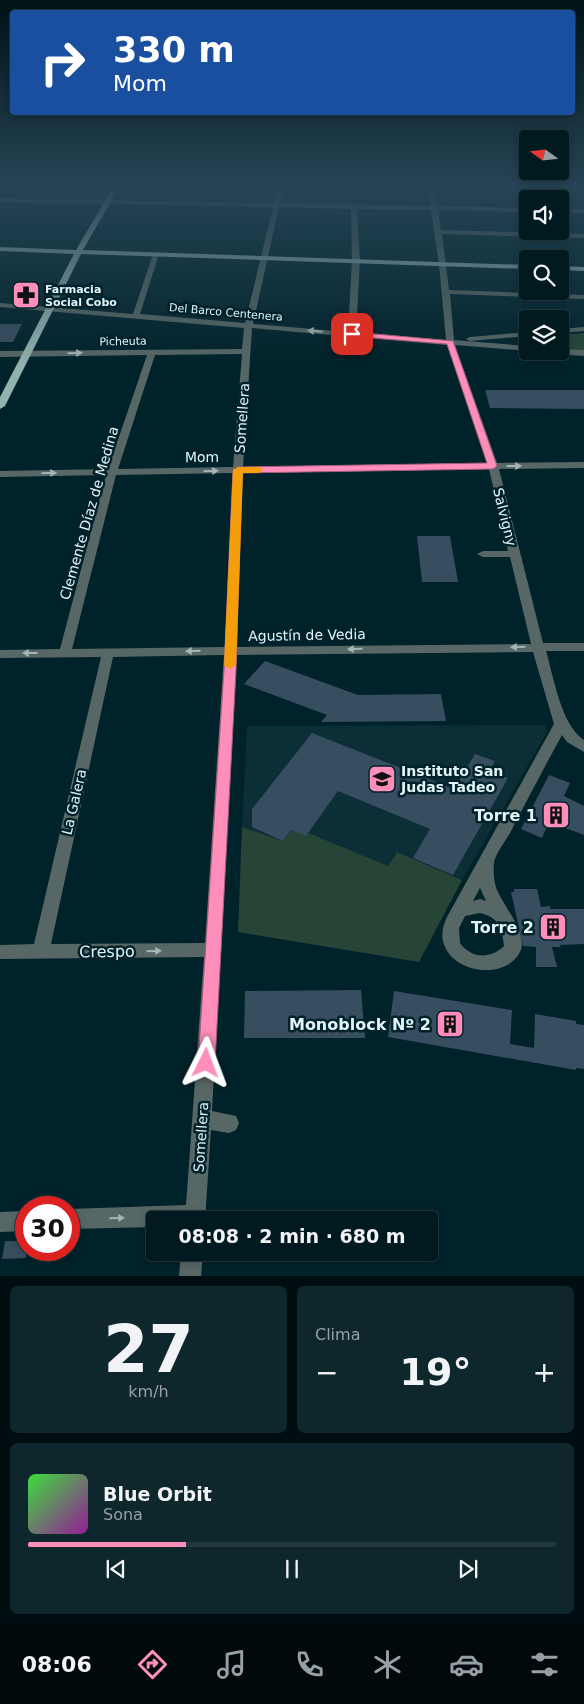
<!DOCTYPE html>
<html lang="es">
<head>
<meta charset="utf-8">
<style>
	body { margin:0; font-family:"DejaVu Sans",sans-serif; background:#0e272d; color:#f1f3f6; height:100vh; display:flex; flex-direction:column; font-size:19px; white-space:nowrap }
	* { box-sizing:border-box; margin:0 }
	p { font-size:16px; color:#95a1a5 }
	.icon { flex:none; width:28px; height:28px; fill:none; stroke:currentColor; stroke-width:2; stroke-linecap:round; stroke-linejoin:round }
	.map { position:relative; height:1276px; overflow:hidden }
	.sheet { display:flex; flex-direction:column; gap:10px; padding:10px; background:#000e12; flex:1 }
	.sheet>* { flex:none }
	.guide { position:absolute; left:10px; top:10px; width:565px; height:105px; border-radius:5px; box-shadow:0 2px 8px #0003,0 0 0 1px #22383e; background:#1a4fa0; color:#fff; overflow:hidden }
	.needle { width:32px; rotate:285deg }
	.fabs { position:absolute; left:519px; top:130px; display:grid; gap:10px }
	.fabs a { display:grid; place-items:center; width:50px; height:50px; border-radius:5px; background:#001a20; box-shadow:0 2px 8px #0003,0 0 0 1px #22383e; font-size:25px }
	.speed { position:absolute; left:15px; top:1196px; display:flex; gap:10px; font-size:25px; font-weight:700; text-align:center }
	.speed>* { display:grid; place-content:center; width:65px; height:65px; border-radius:50%; background:#001a20; box-shadow:0 2px 8px #0003,0 0 0 1px #22383e; line-height:1 }
	.speed .limit { border:8px solid #d22; background:#fff; color:#111 }
	.pin { position:absolute; display:grid; place-items:center; width:42px; height:42px; color:#fff; margin:-21px; border-radius:10px; box-shadow:0 2px 8px #0006 }
	.me { position:absolute; width:55px; margin:-28px; rotate:3deg; stroke-linejoin:round; filter:drop-shadow(0 0 4px #0008) }
	.turn { display:flex; align-items:center; gap:18px; height:105px; padding:0 20px; font-size:22px }
	.turn .icon { width:65px; height:65px; stroke-width:2.5 }
	.turn b { display:block; font-size:35px; line-height:42px }
	.big { font-size:38px; font-weight:700; line-height:1.1 }
	.sheet .tile { flex:1; display:flex; flex-direction:column; justify-content:center; gap:8px; min-width:0; padding:0 18px; border-radius:8px; background:#0e272d }
	.sheet .dial { align-items:center; gap:0 }
	.dial b { font-size:65px; line-height:1 }
	.song { display:flex; align-items:center; gap:15px }
	.cover { width:60px; height:60px; border-radius:8px; background:linear-gradient(135deg,hsl(120 70% 55%),hsl(300 70% 35%)) }
	.played { height:5px; border-radius:2px; background:linear-gradient(90deg,#ff8eba 30%,#22383e 30%) }
	.keys { display:flex; justify-content:space-around; direction:ltr }
	.heat { display:flex; justify-content:space-between; align-items:center; font-size:28px; direction:ltr }
	.sheet .tiles { flex:1; display:grid; gap:10px; grid-template-columns:1fr 1fr }
	.tile:last-child { grid-column:span 2 }
	.trip { position:absolute; left:146px; top:1211px; width:292px; height:50px; border-radius:5px; background:#001a20; box-shadow:0 2px 8px #0003,0 0 0 1px #22383e; font-weight:700; line-height:50px; text-align:center }
	.tabs { display:flex; height:80px; justify-content:space-around; align-items:center; background:#000a0d; color:#95a1a5 }
	.tabs .icon { width:35px; height:35px }
	.tabs .active { color:#ff8eba }
	.tabs b { font-size:22px; color:#f1f3f6 }
	.map>svg:first-child { display:block }
</style>
</head>
<body>
<div class="map">
<svg width="584" height="1277" viewBox="0 0 584 1277">
	<rect width="100%" height="100%" fill="#00222a"/>
	<path fill="#0b2e37" d="M545,725L547,732L462,880L397,852L388,866L294,827L283,841L242,827L247,726Z"/>
	<path fill="#264536" d="M584,333V351L560,349V335Z
		M242,827L283,841L294,827L388,866L397,852L462,880L419,962L238,932Z"/>
	<path fill="#374d60" d="M0,324H22L13,342H0Z
		M485,390H584V409L490,408Z
		M417,536H450L458,582H422Z
		M265,661L358,695L441,694L446,721L321,722L327,715L244,684Z
		M312,733L454,789L475,754L495,761L489,771L508,778L453,875L413,858L430,829L338,791L306,836L291,830L283,841L252,827V809Z
		M549,775L570,783L564,796L584,806V835L557,825L556,827L548,824L542,838L521,829Z
		M514,889H537L541,907L550,906V909H584V944L560,945L561,947H552L557,967H536V947L523,946L511,892H514Z
		M361,990L365,1038H244L245,991Z
		M394,991L512,1010L510,1044L534,1048L535,1014L576,1021V1024L584,1025V1069L576,1068V1070L388,1037Z
		M5,1241H26V1258L2,1259Z"/>
	<g fill="none" stroke-linecap="round" stroke-linejoin="round">
		<path fill="#576765" fill-rule="evenodd" d="M277,189H283L280,203L431,206L428,189H434L437,206L528,208V212L438,210L441,230L584,234V238L442,234L449,290L584,295V299L450,294L454,340L528,346L529,351L455,345L497,463L584,462V468L499,469L543,643H584V651H546C554,678 561,725 584,740V752L567,742L562,735C544,768 527,800 510,833C505,842 495,854 494,863C493,870 494,883 497,890C503,905 529,935 520,952C506,979 459,974 446,949C440,938 442,928 447,917L554,724L533,652L237,655L212,1111L236,1116L239,1123L236,1130L229,1133L211,1130L205,1220H155V1227L69,1229V1209L186,1205L204,957L0,959V945L34,944L101,657L0,658V650L60,649L106,475L0,477V471L108,469L147,355L0,357V351L242,349L244,328L0,307V303L133,314L153,254L156,252L159,254L140,314L245,323L273,207L0,202V198L274,203ZM279,207L351,209L352,261L348,332L253,324ZM357,209L431,210L439,264L446,340L356,332L360,261ZM252,328L447,345L487,463L243,467ZM242,354L233,467L118,469L155,355ZM489,469L508,551H483L477,554L483,557H510L531,644L237,647L243,473ZM233,473L225,647L72,649L116,475ZM224,655L205,943L51,944L113,657ZM480,888L486,901L480,899L473,901ZM480,913C500,918 502,928 504,946C491,959 471,959 460,943L459,928L465,916Z
			M560,209H584V213H560Z
			M584,327V331L560,333V329Z
			M528,332V336L470,341L466,339L470,337Z
			M560,349L584,350V356L555,354L551,351H560Z
			M26,1211V1231L0,1232V1212Z
			M181,1252H203L201,1277H179Z"/>
		<path fill="#92b2b0" fill-rule="evenodd" d="M112,189H118L83,250L528,265V269L81,254L5,406L0,409V397L74,254L0,251V247L76,250Z
			M560,266L584,267V271L560,270Z"/>
	</g>
	<defs><path id="oneway-solid" d="M-6-.8H1V-3.2L6.5 0L1 3.2V.8H-6Z" transform="scale(1.25)"/></defs>
	<g fill="#a4b5b8">
		<use href="#oneway-solid" transform="translate(315 331) rotate(-175)"/>
		<use href="#oneway-solid" transform="translate(75 353) rotate(-1)"/>
		<use href="#oneway-solid" transform="translate(514 466)"/>
		<use href="#oneway-solid" transform="translate(211 471) rotate(-1)"/>
		<use href="#oneway-solid" transform="translate(49 473) rotate(-1)"/>
		<use href="#oneway-solid" transform="translate(518 647) rotate(179)"/>
		<use href="#oneway-solid" transform="translate(355 649) rotate(179)"/>
		<use href="#oneway-solid" transform="translate(193 651) rotate(179)"/>
		<use href="#oneway-solid" transform="translate(30 653) rotate(180)"/>
		<use href="#oneway-solid" transform="translate(154 951) rotate(-1)"/>
		<use href="#oneway-solid" transform="translate(117 1218) rotate(-2)"/>
	</g>
	<linearGradient id="sky" x2="0" y2="1"><stop stop-color="#001317"/><stop offset="0.51" stop-color="#264455"/><stop offset="1" stop-color="#264455" stop-opacity="0"/></linearGradient>
	<rect width="584" height="368" fill="url(#sky)"/>
	<path fill="#ff8eba" stroke="#a65c79" d="M352,332L453,341L497,466L493,469L242,473L236,670L215,1063L212,1068L206,1071L200,1068L198,1063L224,670L233,470L238,467L487,463L447,344L349,336L348,334Z"/>
	<path fill="#f59e0b" d="M238,467H259L263,470L259,473H243L236,665L230,669L224,665L233,470Z"/>
	<defs>
		<g id="pharmacy-square" transform="scale(1.4375)"><rect x="-9" y="-9" width="18" height="18" rx="4" fill="#ff8eba" stroke="#00222a"/><path d="M-2-6h4v4h4v4h-4v4h-4v-4h-4v-4h4Z" fill="#111"/></g>
		<g id="school-square" transform="scale(1.4375)"><rect x="-9" y="-9" width="18" height="18" rx="4" fill="#ff8eba" stroke="#00222a"/><path d="M0-5L7-2L0 1L-7-2ZM-4 1L0 2.5L4 1V4Q0 6-4 4Z" fill="#111"/></g>
		<g id="building-square" transform="scale(1.4375)"><rect x="-9" y="-9" width="18" height="18" rx="4" fill="#ff8eba" stroke="#00222a"/><path d="M-4-6H4V6H1V3H-1V6H-4ZM-2.5-4.3h1.7v1.8h-1.7ZM.8-4.3h1.7v1.8H.8ZM-2.5-1h1.7V.8h-1.7ZM.8-1h1.7V.8H.8Z" fill="#111"/></g>
	</defs>
	<g fill-rule="evenodd">
		<use href="#pharmacy-square" x="26" y="295"/>
		<use href="#school-square" x="382" y="779"/>
		<use href="#building-square" x="556" y="815"/>
		<use href="#building-square" x="553" y="927"/>
		<use href="#building-square" x="450" y="1024"/>
	</g>
	<g text-anchor="middle" stroke-width="5" stroke-linejoin="round" paint-order="stroke">
		<g font-size="11" font-weight="bold" fill="#e3f5fb" stroke="#00222a" text-anchor="start">
			<text x="45" y="293">Farmacia<tspan x="45" dy="13">Social Cobo</tspan></text>
		</g>
		<g font-size="11" fill="#e3f5fb" stroke="#00222a">
			<text transform="translate(226 312) rotate(5)" y="4">Del Barco Centenera</text>
			<text transform="translate(123 341) rotate(-1)" y="4">Picheuta</text>
		</g>
		<g font-size="14" fill="#e3f5fb" stroke="#00222a">
			<text transform="translate(242 418) rotate(-86)" y="5">Somellera</text>
			<text transform="translate(202 457) rotate(-1)" y="5">Mom</text>
			<text transform="translate(89 513) rotate(-74)" y="5">Clemente Díaz de Medina</text>
			<text transform="translate(505 517) rotate(76)" y="5">Salvigny</text>
			<text transform="translate(307 635) rotate(-1)" y="5">Agustín de Vedia</text>
			<text transform="translate(74 802) rotate(-77)" y="5">La Galera</text>
			<text transform="translate(201 1137) rotate(-86)" y="5">Somellera</text>
		</g>
		<g font-size="14" font-weight="bold" fill="#e3f5fb" stroke="#00222a" text-anchor="start">
			<text x="401" y="776">Instituto San<tspan x="401" dy="16">Judas Tadeo</tspan></text>
		</g>
		<g font-size="16" font-weight="bold" fill="#e3f5fb" stroke="#00222a" text-anchor="end">
			<text x="537" y="821">Torre 1</text>
			<text x="534" y="933">Torre 2</text>
			<text x="431" y="1030">Monoblock Nº 2</text>
		</g>
		<g font-size="16" fill="#e3f5fb" stroke="#00222a">
			<text transform="translate(107 951) rotate(-1)" y="6">Crespo</text>
		</g>
	</g>
</svg>
<div class="fabs">
<a><svg class="needle" viewBox="-14 -14 28 28"><path d="M0-13l5 13h-10z" fill="#e53935"/><path d="M0 13l5-13h-10z" fill="#95a1a5"/></svg></a>
<a><svg class="icon" aria-label="sound" viewBox="0 0 24 24"><path d="M4 9h4l5-4v14l-5-4H4zM17 9q2 3 0 6"/></svg></a>
<a><svg class="icon" aria-label="search" viewBox="0 0 24 24"><circle cx="10" cy="10" r="6"/><path d="M15 15l6 6"/></svg></a>
<a><svg class="icon" aria-label="layers" viewBox="0 0 24 24"><path d="M12 4l9 5-9 5-9-5zM3 14l9 5 9-5"/></svg></a>
</div>
<div class="speed"><div class="limit">30</div></div>
<div class="pin" style="left:352px;top:334px;background:#d93025"><svg class="icon" aria-label="arrive" viewBox="0 0 24 24"><path d="M6 21V4h12l-3 4 3 4H6"/></svg></div>
<svg class="me" style="left:206px;top:1063px" viewBox="-20 -20 40 40"><path d="M0-17L14 15 0 8-14 15z" fill="#ff8eba" stroke="#fff" stroke-width="4"/></svg>
<div class="trip">08:08 · 2 min · 680 m</div>
<div class="guide">
<div class="turn"><svg class="icon" aria-label="right" viewBox="0 0 24 24"><path d="M7 20v-9h11M14 6l5 5-5 5"/></svg><div><b>330 m</b>Mom</div></div>
</div>
</div>
<section class="sheet">
<div class="tiles">
<div class="tile dial"><b>27</b><p>km/h</p></div>
<div class="tile"><p>Clima</p>
<div class="heat"><a>−</a><b class="big">19°</b><a>+</a></div>
</div>
<div class="tile">
<div class="song"><i class="cover"></i><div><b>Blue Orbit</b><p>Sona</p></div></div>
<div class="played"></div>
<div class="keys"><svg class="icon" aria-label="previous" viewBox="0 0 24 24"><path d="M18 5L8 12l10 7zM5 5v14"/></svg><svg class="icon" aria-label="pause" viewBox="0 0 24 24"><path d="M8 5v14M16 5v14"/></svg><svg class="icon" aria-label="next" viewBox="0 0 24 24"><path d="M6 5l10 7-10 7zM19 5v14"/></svg></div>
</div>
</div>
</section>
<nav class="tabs">
<b>08:06</b>
<svg class="icon active" aria-label="directions" viewBox="0 0 24 24"><path d="M12 3l9 9-9 9-9-9zM9 14v-3h6M13 9l2 2-2 2"/></svg>
<svg class="icon" aria-label="music" viewBox="0 0 24 24"><path d="M9 18V5l10-2v13"/><circle cx="6" cy="18" r="3"/><circle cx="16" cy="16" r="3"/></svg>
<svg class="icon" aria-label="phone" viewBox="0 0 24 24"><path d="M5 4h4l2 5-3 2q2 4 5 5l2-3 5 2v4C11 20 4 13 5 4z"/></svg>
<svg class="icon" aria-label="climate" viewBox="0 0 24 24"><path d="M12 3v18M4 7l16 10M4 17L20 7"/></svg>
<svg class="icon" aria-label="car" viewBox="0 0 24 24"><path d="M5 17H2v-5l4-1 3-4h7l3 4 3 1v5h-3M9 17h6M6 11h13"/><circle cx="7" cy="17" r="2"/><circle cx="17" cy="17" r="2"/></svg>
<svg class="icon" aria-label="filters" viewBox="0 0 24 24"><path d="M4 7h16M4 17h16"/><circle cx="9" cy="7" r="2"/><circle cx="15" cy="17" r="2"/></svg>
</nav>
</body>
</html>
